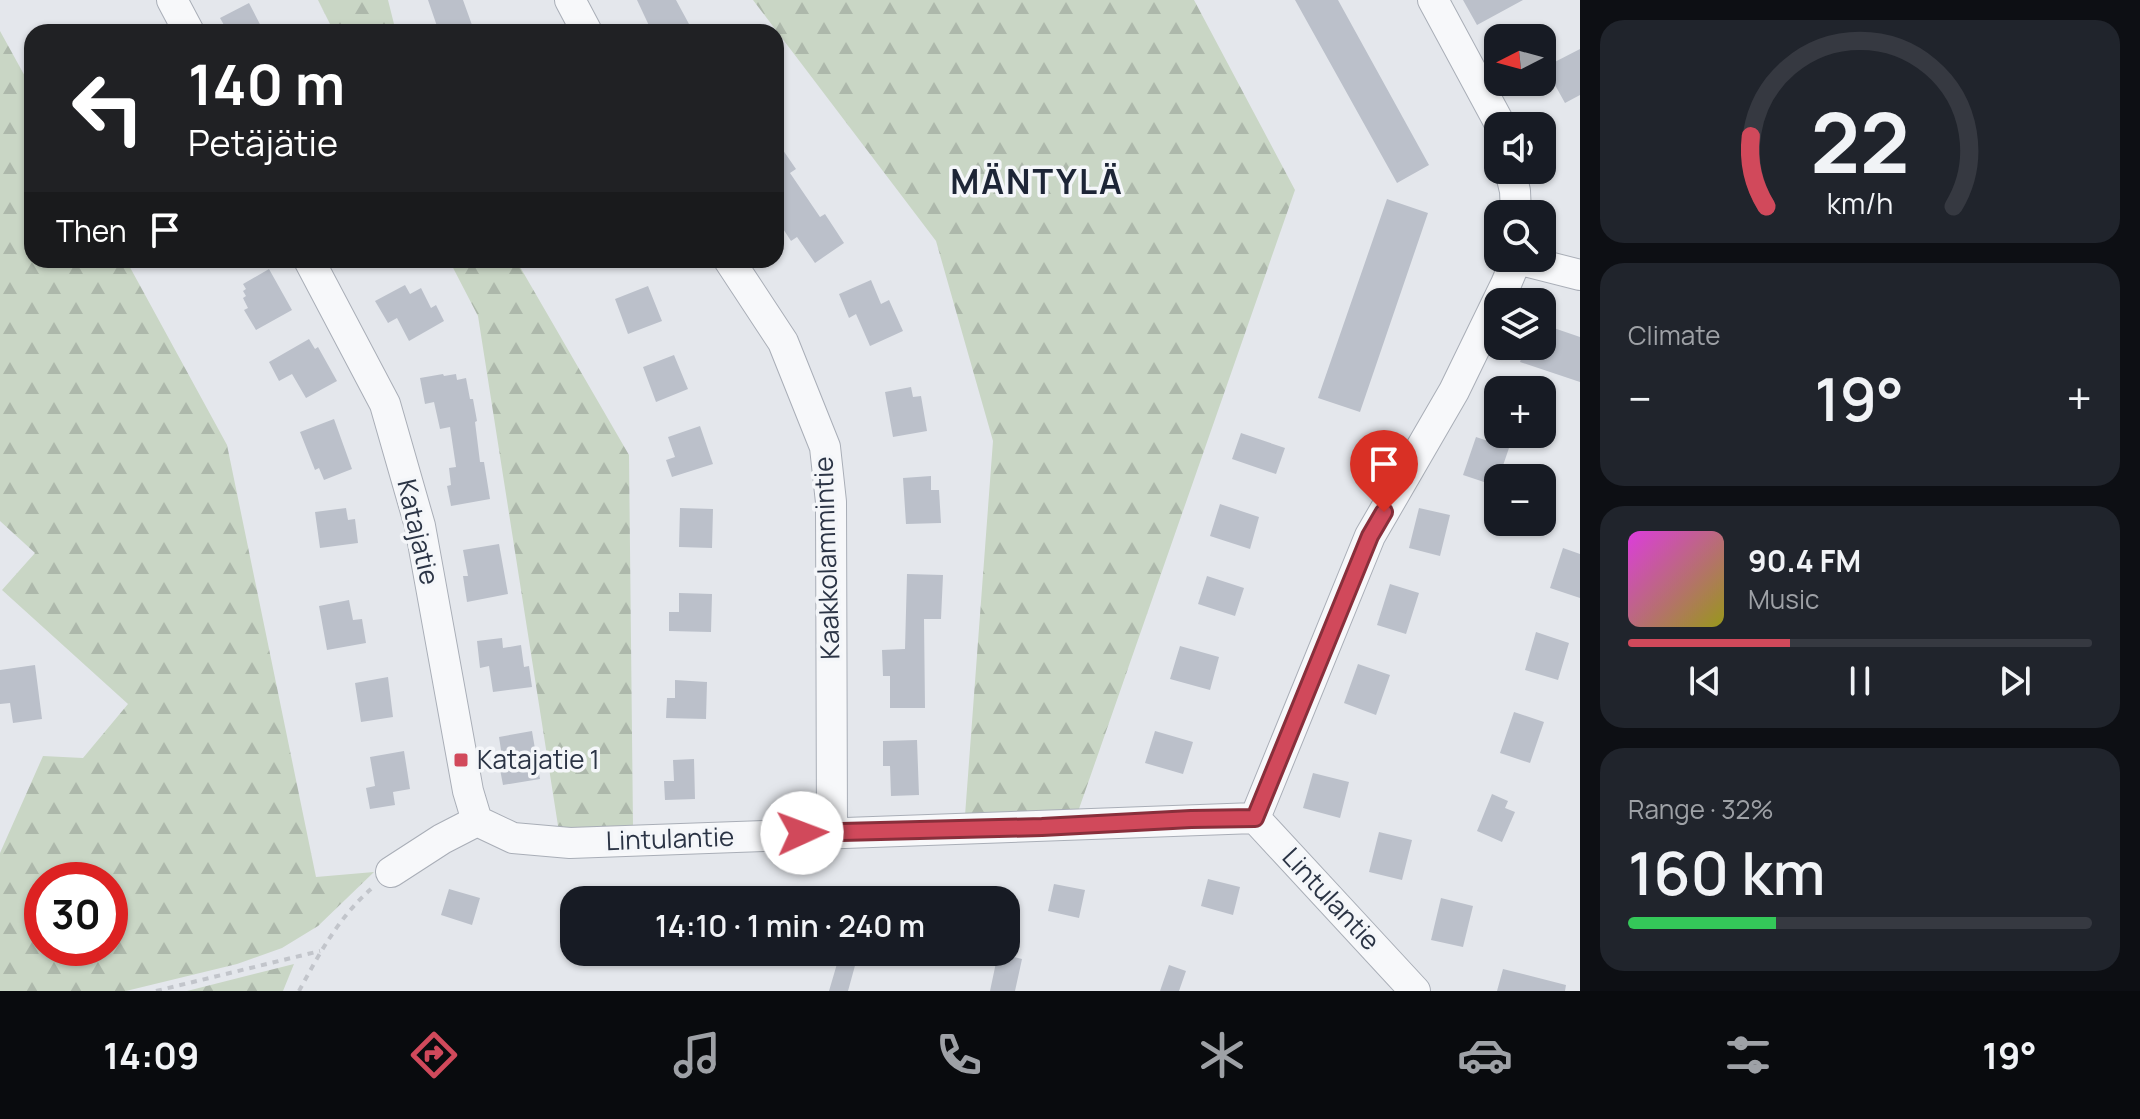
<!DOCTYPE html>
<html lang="en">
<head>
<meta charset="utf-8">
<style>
	body { margin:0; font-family:Manrope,sans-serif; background:#20242c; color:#f1f3f6; height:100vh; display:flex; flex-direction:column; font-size:30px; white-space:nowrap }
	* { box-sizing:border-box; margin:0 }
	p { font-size:26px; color:#9ea1a6 }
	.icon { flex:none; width:44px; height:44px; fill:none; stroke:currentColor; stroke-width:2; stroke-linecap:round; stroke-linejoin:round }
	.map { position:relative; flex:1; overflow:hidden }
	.sheet { display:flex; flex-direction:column; gap:20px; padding:20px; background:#0d0f14; width:560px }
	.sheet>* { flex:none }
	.top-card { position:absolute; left:24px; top:24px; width:760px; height:244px; border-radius:24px; box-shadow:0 2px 6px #0004; background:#202124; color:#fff; overflow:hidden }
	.needle { width:52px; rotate:264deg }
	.controls { position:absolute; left:1484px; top:24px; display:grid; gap:16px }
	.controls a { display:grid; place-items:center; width:72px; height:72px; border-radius:16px; background:#171b24; box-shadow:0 2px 6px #0004; font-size:40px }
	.speed { position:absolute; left:24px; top:862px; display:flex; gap:16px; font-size:40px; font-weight:700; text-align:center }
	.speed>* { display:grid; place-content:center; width:104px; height:104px; border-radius:50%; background:#171b24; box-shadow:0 2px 6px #0004; line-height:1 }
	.speed .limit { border:12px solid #d22; background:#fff; color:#111 }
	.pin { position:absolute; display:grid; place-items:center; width:68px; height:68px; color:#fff; margin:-82px -34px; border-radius:50% 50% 50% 0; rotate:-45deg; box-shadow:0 0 8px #0007 }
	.pin .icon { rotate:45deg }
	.me { position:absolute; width:88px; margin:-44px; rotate:88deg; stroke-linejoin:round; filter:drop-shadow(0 0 6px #0008) }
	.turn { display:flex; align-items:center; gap:28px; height:168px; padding:0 32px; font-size:36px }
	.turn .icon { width:104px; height:104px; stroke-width:2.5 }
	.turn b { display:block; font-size:56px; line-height:68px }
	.then { display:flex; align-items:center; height:76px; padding:0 32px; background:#0003; gap:16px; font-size:30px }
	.big { font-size:60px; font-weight:600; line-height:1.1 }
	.sheet .widget { flex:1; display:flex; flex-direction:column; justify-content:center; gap:12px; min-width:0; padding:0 28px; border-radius:24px; background:#20242c }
	.sheet .dial { align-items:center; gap:0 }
	.dial svg { height:208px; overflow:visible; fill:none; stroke:#363941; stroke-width:7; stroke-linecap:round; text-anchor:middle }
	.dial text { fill:#f1f3f6; stroke:none }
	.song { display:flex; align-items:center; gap:24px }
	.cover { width:96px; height:96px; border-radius:12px; background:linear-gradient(135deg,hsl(300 70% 55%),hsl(60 70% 35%)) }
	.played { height:8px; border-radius:4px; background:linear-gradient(90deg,#d1495b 35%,#363941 35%) }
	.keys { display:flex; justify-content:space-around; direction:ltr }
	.heat { display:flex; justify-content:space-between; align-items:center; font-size:44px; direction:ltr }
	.charge { height:12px; border-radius:6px; background:linear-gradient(90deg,#34c759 32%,#363941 0) }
	.trip { position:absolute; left:560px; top:886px; width:460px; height:80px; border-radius:24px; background:#171b24; box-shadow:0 2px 6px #0004; font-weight:600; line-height:80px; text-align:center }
	.menu { display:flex; height:128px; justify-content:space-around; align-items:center; background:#090b0e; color:#9ea1a6 }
	.menu .icon { width:56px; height:56px }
	.menu .current { color:#d1495b }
	.menu b { font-size:36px; color:#f1f3f6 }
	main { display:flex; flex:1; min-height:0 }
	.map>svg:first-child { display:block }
</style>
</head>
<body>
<main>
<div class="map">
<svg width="1580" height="991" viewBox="0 0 1580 991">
	<defs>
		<pattern id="forest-firs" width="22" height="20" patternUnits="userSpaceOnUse" patternTransform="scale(2)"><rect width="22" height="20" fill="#c9d6c5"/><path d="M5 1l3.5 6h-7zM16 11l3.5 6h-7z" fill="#adb8ab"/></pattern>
	</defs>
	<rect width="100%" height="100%" fill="#e4e7ec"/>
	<path fill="url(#forest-firs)" fill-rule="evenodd" d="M318,0H388L396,32H334Z
		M753,0H1194L1295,190L1073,826L964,829L993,441L936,241Z
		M0,31L32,89V260H126L227,445L316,877L374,872L318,926L282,948L237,964L126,991H0V853L43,756L83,758L128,704L2,590L35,553L0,521ZM42,880H110V948H42Z
		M449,260H516L629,455L633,826L559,832L478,316Z
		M294,964L283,991H187Z"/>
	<path fill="#bbc0ca" d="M428,0H463L472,25L453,32H439Z
		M637,0H676L689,24L673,32H652Z
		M1295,0H1338L1429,165L1397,183Z
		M1463,0H1523L1477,25Z
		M249,3L264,32H228L220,18Z
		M1580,49V95L1565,103L1545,67Z
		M776,140L796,169L790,173L820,217L825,214L844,243L815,263L797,237L791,241L776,218Z
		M1387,199L1428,213L1360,412L1318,398Z
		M269,269L292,310L256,330L244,310L248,308L243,298L246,296L243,291L246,289L243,284Z
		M871,280L881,304L889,300L903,331L870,346L856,314L849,318L839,294Z
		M405,285L410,294L421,288L431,308L436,305L444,321L409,341L397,318L388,323L375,301Z
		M648,286L662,321L628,334L615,299Z
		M1542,324L1580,337V382L1520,362L1526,346H1542Z
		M309,339L315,349L318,347L337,381L306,398L292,374L279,381L269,362Z
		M674,355L688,389L656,402L643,367Z
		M443,374L444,376L456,374L457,380L466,378L470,399H473L477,421L475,422L480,462H484L490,499L451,506L447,486L451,485L449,468L456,467L450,427L440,429L434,402L425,404L420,378Z
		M911,387L913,397L921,396L927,431L893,437L885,392Z
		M334,419L352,469L324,480L319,468L315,470L300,432Z
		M700,426L713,464L672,477L666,460L675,457L668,437Z
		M1241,433L1285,448L1276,474L1232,459Z
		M1476,437L1509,448L1496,486L1463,475Z
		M931,476V490H939L941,523L906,524L903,478Z
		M1220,504L1259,517L1250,549L1210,536Z
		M346,508L348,520L355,519L358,543L320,548L315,512Z
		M680,508L713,509L712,548L679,547Z
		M1419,508L1450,515L1440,556L1409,548Z
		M499,544L508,594L467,602L463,576H468L463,550Z
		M1563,548L1580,554V598L1550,588Z
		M907,574L943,575L941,619H924L925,708H890V676H883L882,650L905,649Z
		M1207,576L1244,588L1235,616L1198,604Z
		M1390,584L1419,593L1406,634L1377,625Z
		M679,593L712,594L711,632L669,631V612H679Z
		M349,600L353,620L362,619L366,643L327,650L319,606Z
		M1536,632L1569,643L1558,680L1525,670Z
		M502,638L503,648L521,645L524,667L529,666L532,687L493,692L489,666L480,668L477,641Z
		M1180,646L1219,657L1210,690L1170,679Z
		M1358,664L1390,675L1376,715L1344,703Z
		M35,665L42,719L13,723L10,703L0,704V670Z
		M388,677L393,717L361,722L355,683Z
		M675,680L707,682L706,719L666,718L667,698H675Z
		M1514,712L1544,722L1530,763L1500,753Z
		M532,731L540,779L503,785L499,764L503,763L499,737Z
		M1155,731L1193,742L1183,774L1145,763Z
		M917,740L919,795L891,796L890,766H883V741Z
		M404,751L410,789L393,792L395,805L370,809L366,788L375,786L370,757Z
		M694,759L695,799L665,800L664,781H674L673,760Z
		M1313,773L1349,782L1340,818L1303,808Z
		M1492,794L1508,801L1505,808L1515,812L1502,842L1477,831Z
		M1379,832L1412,840L1402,880L1369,872Z
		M1208,879L1240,887L1233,915L1201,906Z
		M1054,884L1085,890L1079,918L1048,911Z
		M449,889L480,898L472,925L441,915Z
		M1441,898L1473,906L1463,947L1431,940Z
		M998,953L1022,959L1015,991H990Z
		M839,957L856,962L848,991H829Z
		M1169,965L1186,971L1179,991H1160Z
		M1503,969L1566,985L1565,991H1497Z"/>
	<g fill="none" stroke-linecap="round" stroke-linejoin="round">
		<g stroke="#a9aeb7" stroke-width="32">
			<path id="minor" d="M172,0L189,32
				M570,0L587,32
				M1433,0L1501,126
				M1510,170L1515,191L1516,214
				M1517,259L1580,275
				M309,260L385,404L420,526L468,791L477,821
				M729,260L783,342L825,447L831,502L832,832
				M1255,818L1370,536L1454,391L1506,284L1517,258
				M477,821L513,838L570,843L1255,818L1415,991
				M391,872L442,839L477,821"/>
		</g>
		<path stroke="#c2c5cb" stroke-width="4" stroke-dasharray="6 6" stroke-linecap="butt" d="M156,991L320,951
			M299,991C319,954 339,917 371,889"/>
		<use href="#minor" stroke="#f7f8fa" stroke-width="30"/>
	</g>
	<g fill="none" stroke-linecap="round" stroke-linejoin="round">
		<g stroke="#882f3b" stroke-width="20">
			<path id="route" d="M802,833L1042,827L1191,819L1255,818L1370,536L1384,512"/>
		</g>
		<use href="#route" stroke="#d1495b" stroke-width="14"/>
	</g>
	<rect fill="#d1495b" stroke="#f4f6f9" stroke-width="3" x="453" y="752" width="16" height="16" rx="4"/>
	<g text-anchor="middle" stroke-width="7" stroke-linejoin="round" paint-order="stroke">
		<g font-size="26" fill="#2b3445" stroke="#f4f6f9">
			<text transform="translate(418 532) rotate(77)" y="9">Katajatie</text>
			<text transform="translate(827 558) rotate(-92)" y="9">Kaakkolammintie</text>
			<text transform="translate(670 839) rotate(-2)" y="9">Lintulantie</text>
			<text transform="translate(1331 899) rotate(47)" y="9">Lintulantie</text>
		</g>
		<g font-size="26" fill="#2b3445" stroke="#f4f6f9" text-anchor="start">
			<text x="477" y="769">Katajatie 1</text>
		</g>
		<g font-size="34" font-weight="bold" letter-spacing="2" fill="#1d2536" stroke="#f4f6f9">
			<text x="1037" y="194">MÄNTYLÄ</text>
		</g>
	</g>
</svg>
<div class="controls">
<a><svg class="needle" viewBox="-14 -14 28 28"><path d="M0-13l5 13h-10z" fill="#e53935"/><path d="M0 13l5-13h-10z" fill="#9ea1a6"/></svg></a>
<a><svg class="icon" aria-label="sound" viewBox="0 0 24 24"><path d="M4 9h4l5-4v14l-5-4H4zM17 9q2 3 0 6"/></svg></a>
<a><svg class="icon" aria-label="search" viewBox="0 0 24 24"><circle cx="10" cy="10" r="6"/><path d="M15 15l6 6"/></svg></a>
<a><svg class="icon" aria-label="layers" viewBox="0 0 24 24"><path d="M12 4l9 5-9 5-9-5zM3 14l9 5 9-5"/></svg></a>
<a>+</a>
<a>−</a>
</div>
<div class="speed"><div class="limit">30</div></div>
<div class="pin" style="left:1384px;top:512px;background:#d93025"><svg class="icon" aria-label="arrive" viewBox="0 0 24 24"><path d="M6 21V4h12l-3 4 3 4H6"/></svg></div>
<svg class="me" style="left:802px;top:833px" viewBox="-20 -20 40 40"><circle r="19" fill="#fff"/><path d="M0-13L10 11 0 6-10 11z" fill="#d1495b"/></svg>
<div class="trip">14:10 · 1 min · 240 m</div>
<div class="top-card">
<div class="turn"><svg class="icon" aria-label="left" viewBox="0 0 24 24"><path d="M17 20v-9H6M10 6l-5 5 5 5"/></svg><div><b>140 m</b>Petäjätie</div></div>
<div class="then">Then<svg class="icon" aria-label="arrive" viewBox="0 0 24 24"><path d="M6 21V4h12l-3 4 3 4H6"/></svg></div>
</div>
</div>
<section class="sheet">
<div class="widget dial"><svg viewBox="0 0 100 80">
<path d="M14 69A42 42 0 1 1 86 69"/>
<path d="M14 69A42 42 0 0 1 8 42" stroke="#d1495b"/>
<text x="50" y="56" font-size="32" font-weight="700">22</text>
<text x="50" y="72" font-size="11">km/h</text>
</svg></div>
<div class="widget"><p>Climate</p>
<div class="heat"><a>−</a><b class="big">19°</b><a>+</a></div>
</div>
<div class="widget">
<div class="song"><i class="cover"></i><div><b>90.4 FM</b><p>Music</p></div></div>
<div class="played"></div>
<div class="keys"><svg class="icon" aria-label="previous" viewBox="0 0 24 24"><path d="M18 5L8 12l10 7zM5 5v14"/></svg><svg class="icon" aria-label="pause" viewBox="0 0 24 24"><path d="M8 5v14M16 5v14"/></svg><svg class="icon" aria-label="next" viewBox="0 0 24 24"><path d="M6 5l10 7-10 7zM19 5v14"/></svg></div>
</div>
<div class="widget"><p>Range · 32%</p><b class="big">160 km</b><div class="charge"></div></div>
</section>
</main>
<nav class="menu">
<b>14:09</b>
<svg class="icon current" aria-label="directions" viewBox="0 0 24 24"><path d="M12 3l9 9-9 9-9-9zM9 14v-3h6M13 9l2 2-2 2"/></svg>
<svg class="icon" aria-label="music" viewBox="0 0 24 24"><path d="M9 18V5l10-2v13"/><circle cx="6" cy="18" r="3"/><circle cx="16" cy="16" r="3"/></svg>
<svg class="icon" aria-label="phone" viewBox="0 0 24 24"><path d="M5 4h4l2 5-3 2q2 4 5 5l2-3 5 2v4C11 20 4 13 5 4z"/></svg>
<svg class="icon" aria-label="climate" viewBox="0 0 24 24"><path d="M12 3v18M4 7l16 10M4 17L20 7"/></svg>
<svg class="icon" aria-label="car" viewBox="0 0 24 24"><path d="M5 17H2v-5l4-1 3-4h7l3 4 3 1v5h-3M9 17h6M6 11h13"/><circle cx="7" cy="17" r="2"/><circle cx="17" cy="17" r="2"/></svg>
<svg class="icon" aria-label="filters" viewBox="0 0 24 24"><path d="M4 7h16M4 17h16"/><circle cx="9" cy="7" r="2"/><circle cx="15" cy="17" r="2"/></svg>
<b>19°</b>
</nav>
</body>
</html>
